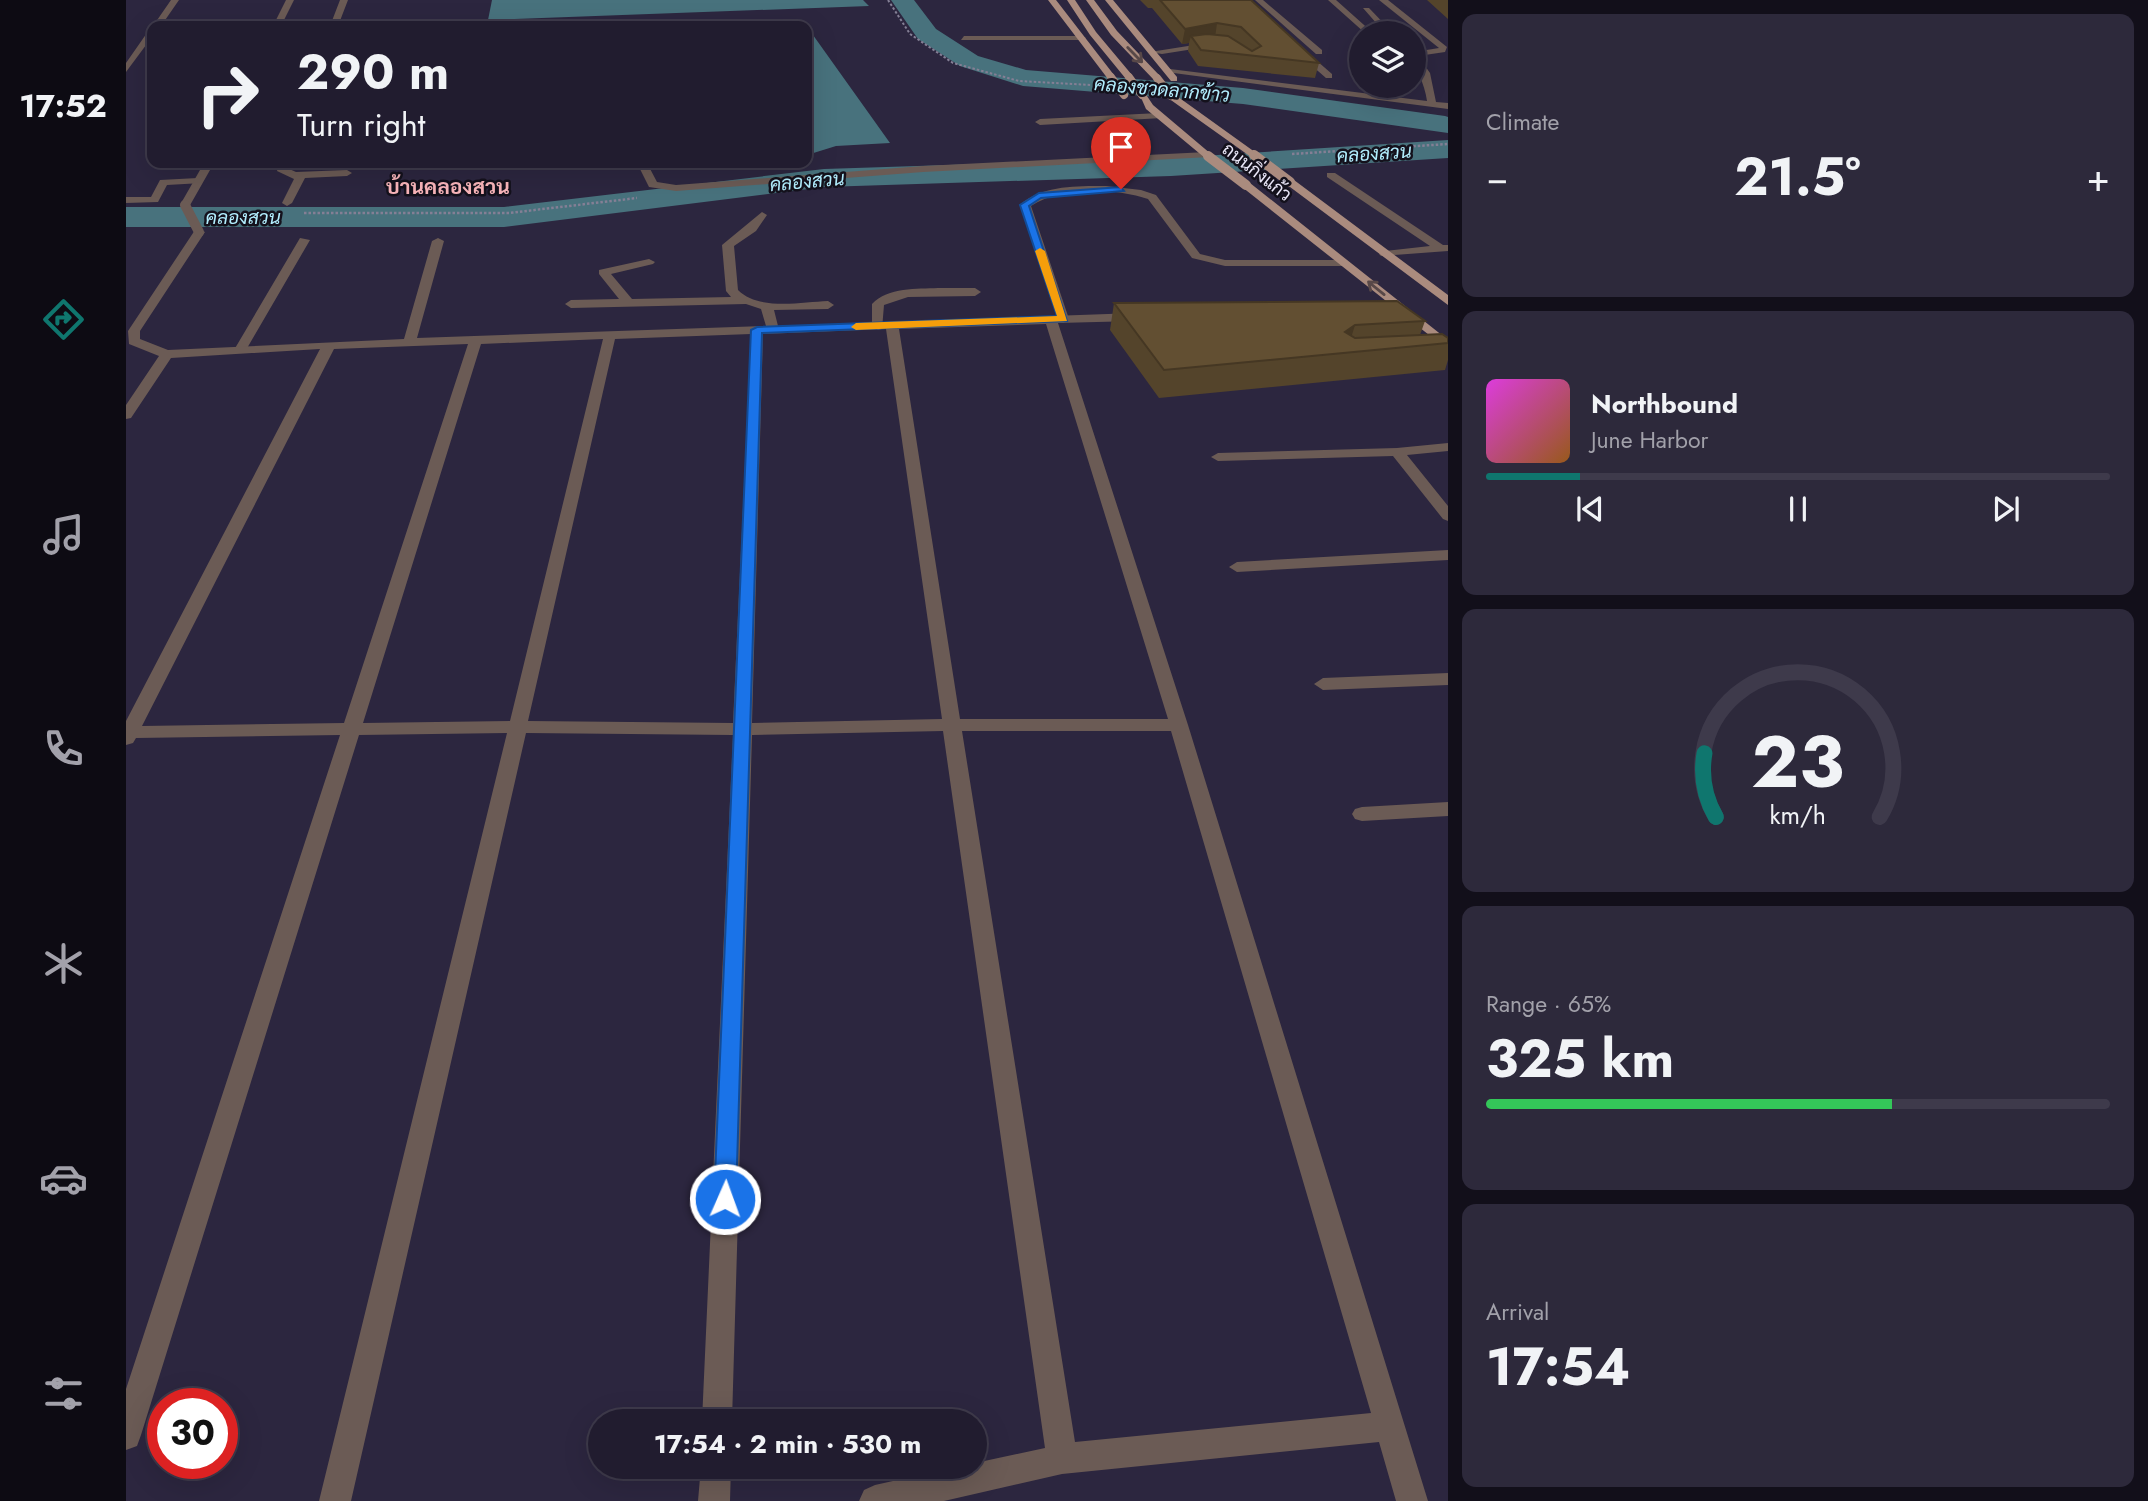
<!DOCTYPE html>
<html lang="en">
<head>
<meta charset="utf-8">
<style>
	body { margin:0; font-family:Jost,Sarabun,sans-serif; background:#2d293b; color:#f1f3f6; height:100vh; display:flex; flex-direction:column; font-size:26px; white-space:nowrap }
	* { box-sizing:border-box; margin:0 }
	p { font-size:23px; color:#a2a1aa }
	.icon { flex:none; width:38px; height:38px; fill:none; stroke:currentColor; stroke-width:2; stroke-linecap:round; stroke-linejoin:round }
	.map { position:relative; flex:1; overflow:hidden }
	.sheet { display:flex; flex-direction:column; gap:14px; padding:14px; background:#120f1a; width:700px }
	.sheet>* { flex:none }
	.guide { position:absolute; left:21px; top:21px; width:665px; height:147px; border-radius:14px; box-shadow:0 7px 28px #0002,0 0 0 2px #3e3a4b; background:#211c2f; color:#f1f3f6; overflow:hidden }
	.tools { position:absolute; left:1223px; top:21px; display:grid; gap:14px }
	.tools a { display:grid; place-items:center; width:77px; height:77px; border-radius:50%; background:#211c2f; box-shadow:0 7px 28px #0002,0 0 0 2px #3e3a4b; font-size:35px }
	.speed { position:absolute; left:21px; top:1388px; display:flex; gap:14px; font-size:35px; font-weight:700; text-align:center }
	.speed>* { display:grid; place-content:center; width:91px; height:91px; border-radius:50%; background:#211c2f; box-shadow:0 7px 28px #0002,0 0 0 2px #3e3a4b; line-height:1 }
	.speed .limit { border:10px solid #d22; background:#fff; color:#111 }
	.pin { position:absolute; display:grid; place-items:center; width:60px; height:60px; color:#fff; margin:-72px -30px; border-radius:50% 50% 50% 0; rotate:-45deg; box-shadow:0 0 7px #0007 }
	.pin .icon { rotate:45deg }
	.me { position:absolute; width:77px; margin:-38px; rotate:2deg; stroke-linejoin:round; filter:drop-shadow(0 0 5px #0008) }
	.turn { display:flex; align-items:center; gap:24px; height:147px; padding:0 35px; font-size:32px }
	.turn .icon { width:91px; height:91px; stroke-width:2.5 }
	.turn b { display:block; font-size:49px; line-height:60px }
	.big { font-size:52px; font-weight:700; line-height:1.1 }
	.sheet .card { flex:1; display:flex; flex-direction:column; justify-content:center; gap:10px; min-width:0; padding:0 24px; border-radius:14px; background:#2d293b }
	.sheet .dial { align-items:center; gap:0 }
	.dial svg { height:182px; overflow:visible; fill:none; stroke:#3e3a4b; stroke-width:7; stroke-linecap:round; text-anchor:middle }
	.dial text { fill:#f1f3f6; stroke:none }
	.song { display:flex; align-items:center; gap:21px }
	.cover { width:84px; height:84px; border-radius:10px; background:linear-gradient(135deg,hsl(300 70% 55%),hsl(30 70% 35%)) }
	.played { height:7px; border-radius:4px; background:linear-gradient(90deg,#0f766e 15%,#3e3a4b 15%) }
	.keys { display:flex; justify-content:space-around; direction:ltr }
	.heat { display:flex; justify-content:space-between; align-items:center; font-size:38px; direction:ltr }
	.charge { height:10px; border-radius:5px; background:linear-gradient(90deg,#34c759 65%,#3e3a4b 0) }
	.trip { position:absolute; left:462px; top:1409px; width:399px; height:70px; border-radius:35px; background:#211c2f; box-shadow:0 7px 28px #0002,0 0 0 2px #3e3a4b; font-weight:700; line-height:70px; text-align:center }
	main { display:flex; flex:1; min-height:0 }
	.menu { display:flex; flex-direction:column; width:126px; justify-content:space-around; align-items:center; background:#0d0b13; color:#a2a1aa }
	.menu .icon { width:49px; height:49px }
	.menu .selected { color:#0f766e }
	.menu b { font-size:32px; color:#f1f3f6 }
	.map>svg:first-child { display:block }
</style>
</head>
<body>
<main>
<nav class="menu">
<b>17:52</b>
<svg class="icon selected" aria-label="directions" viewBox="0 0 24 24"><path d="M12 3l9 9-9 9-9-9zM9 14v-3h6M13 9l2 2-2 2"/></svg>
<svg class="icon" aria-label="music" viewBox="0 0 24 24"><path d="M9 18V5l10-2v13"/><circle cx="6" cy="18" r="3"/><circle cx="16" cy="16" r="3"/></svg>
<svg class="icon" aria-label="phone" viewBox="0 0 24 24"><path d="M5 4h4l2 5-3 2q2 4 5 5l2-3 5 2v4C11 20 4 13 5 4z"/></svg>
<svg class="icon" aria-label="climate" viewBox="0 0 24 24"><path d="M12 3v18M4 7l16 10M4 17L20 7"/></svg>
<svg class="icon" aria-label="car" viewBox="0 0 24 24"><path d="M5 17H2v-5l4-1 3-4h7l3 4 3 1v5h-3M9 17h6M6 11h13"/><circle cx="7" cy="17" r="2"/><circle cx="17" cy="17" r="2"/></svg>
<svg class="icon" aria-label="filters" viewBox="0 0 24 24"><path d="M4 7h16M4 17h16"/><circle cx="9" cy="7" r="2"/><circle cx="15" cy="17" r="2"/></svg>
</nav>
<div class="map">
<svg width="1322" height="1501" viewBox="0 0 1322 1501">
	<rect width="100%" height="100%" fill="#2c263f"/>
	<path fill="#48727d" d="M366,0H737L743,6L362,20Z
		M677,21L764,143L710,146L681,155V26H536Z"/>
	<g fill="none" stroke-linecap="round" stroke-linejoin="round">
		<path fill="#48727d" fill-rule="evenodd" d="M765,0H788L810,29L852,56L900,70L1117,88L1319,116L1322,117V133L1117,104L897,86L834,66L792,39Z
			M1322,140V158L1045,176L698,187L378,227H0V207H378L698,169L1045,158Z"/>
		<path stroke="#847f95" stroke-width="2" stroke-dasharray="2.5 2" stroke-linecap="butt" d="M762,0L784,34L827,63L893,81L966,85"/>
		<path stroke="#847f95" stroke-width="2.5" stroke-dasharray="2.5 2" stroke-linecap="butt" d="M1166,154L1322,144
			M178,213H383L511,198
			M87,214H145"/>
		<path fill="#6b5b55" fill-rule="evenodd" d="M45,0H53L35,26H27Z
			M214,0H222L212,26H204Z
			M1129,0H1137L1196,50V54H1190Z
			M1202,0H1210L1247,33H1239Z
			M1253,0H1262L1321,47L1319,52L1292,56L1304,73L1310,102L1322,103V109L1040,72L1044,69L1301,101C1299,83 1288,68 1288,52L1313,48Z
			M1237,8H1243L1267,33H1259Z
			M23,30H26V37L0,72V63Z
			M838,36H956L960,38L956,40H835Z
			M1081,43L1093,45L1036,54L1024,52Z
			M1169,47H1175L1206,74V78H1200L1169,51Z
			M1033,113L1036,114V118L914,125L909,122L914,119Z
			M153,163H163L161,168L170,172L221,170L226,173L221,176L179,178L166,203L161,206L156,203L168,179L151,171Z
			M1201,173H1209L1317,245H1322V251L1255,256L1253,254L1259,251L1304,246L1201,177Z
			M72,178L76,179V183L41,185L32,202L0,203V197H25L34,180Z
			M980,186L1015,190L1030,195L1074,254L1099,260H1218L1224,263L1218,266H1099L1066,258L1022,199C989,188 935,186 905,206L943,319L937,323L933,322L894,205C915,185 953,186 980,186Z
			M174,238L184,240L120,350L119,353H109L108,350Z
			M812,288H849L855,292L849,296L782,297L758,305L756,329L752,330L746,326V304C762,287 791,289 812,288Z"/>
		<path fill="#6b5b55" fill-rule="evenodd" d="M160,0H168L155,26H147Z
			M1081,152L1084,153V157L797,172L550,191L523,187L511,163H521L531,182L550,185L797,166Z
			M78,163H88L63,207H55L54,205Z
			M636,212L641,215L630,231L608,246L612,290C633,311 675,302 702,301L708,305L702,309L648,310L652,326L1010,313L1016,317L1010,321L932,323L1062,725L1302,1501H1270L1253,1442L936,1474L818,1501H733L738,1490L749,1485L834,1466H849V1463L919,1448L817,731L626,735L606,1421H576L607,735L400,733L225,1501H193L381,733L233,735L15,1435L11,1446L0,1450V1389L214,735L10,738L7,743L0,745V721L194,349L45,358L5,418L0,419V405L33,356L3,344L2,331L69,230L73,229L79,232L14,331V339L42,350L278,339L306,241L312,238L318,241L291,338L640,326L635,309L620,304L445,308L439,304L445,300L493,299L473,274V270L523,259L529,262L527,264L485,274L506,299L605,297L600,291L596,245ZM920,324L1042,719H834L773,329ZM760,329L816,719L626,723L637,334ZM625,334L607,723L402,721L489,339ZM477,339L384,721L237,723L355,344ZM342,344L218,723L16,726L208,349ZM836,731H1045L1245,1413L949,1442Z
			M1322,443V451L1281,455L1322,506V521L1317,519L1267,456L1092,461L1085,457L1092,453L1271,448Z
			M1322,550V560L1111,572L1103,567L1111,562Z
			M1322,673V685L1197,690L1188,684L1197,678Z
			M1322,802V816L1236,821L1229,819L1226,814L1229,809L1236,807Z
			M575,1466H605L604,1501H572Z"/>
		<path fill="#aa8b7e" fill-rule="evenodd" d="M922,0H930L988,75V79H982Z
			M941,0H949L970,32L1006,75V79H1000L964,35Z
			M960,0H968L991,31L1034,76V80H1028L985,35Z
			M979,0H987L1051,77V81H1045Z
			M1013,93H1019L1027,105L1085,154V158H1079L1020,109Z
			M1042,94H1048L1133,155L1125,157L1042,98Z
			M1160,180H1168L1322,295V305L1160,184Z
			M1116,183H1124L1322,340V350L1116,187Z"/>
		<path stroke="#6b5b55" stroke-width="10" d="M59,205L73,232"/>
		<path stroke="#aa8b7e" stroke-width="8" d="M985,77L998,95
			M1003,77L1016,95
			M1031,78L1045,96"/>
		<path stroke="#aa8b7e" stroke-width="10" d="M1128,155L1164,182
			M1082,156L1120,185"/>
	</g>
	<path fill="#54442b" d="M1014,0H1125L1193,63L1189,78L1072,66L1062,51L1063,43L1056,44L1026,8H1022Z
		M1301,0H1322V19Z
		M988,303L1299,321L1294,335L1322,338V360L1319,370L1033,398L984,330Z"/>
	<path fill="#453723" d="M1091,23L1089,38L1065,36L1063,43L1056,44L1059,29Z
		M1229,325L1221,351L1219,332Z"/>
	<path fill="#624f32" stroke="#453723" stroke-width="2" d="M1034,0H1125L1193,63L1075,50L1065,36L1081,34L1102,36L1126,51L1135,46L1115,27L1091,23L1059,29Z
		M1271,301L1299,321L1229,325L1219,332L1229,338L1316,334L1322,338V343L1038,370L988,303Z"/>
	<defs><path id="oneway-shaft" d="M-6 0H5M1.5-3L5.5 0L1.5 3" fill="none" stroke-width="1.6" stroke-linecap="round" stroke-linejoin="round" transform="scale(1.75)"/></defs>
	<g stroke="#584848">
		<use href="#oneway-shaft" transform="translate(1009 55) rotate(46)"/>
		<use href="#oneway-shaft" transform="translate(1250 288) rotate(-141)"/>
	</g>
	<path fill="#1a73e8" stroke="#114b97" stroke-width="2" d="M995,187L998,191L915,198L903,206L941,321L636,333L610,1199L607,1207L599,1209L591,1207L588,1199L625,330L631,327L931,316L894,205L913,193Z"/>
	<path fill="#f59e0b" d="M914,248L919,251L941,321L730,330L725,327L730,323L931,316L909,251Z"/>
	<g text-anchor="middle" stroke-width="5" stroke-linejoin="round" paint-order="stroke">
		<g font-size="18" fill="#e9e6f7" stroke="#14111c">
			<text transform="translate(1131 172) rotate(38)" y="6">ถนนกิ่งแก้ว</text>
		</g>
		<g font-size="19" font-style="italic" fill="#b2eefe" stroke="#14111c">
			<text transform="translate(1036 89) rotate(5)" y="7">คลองชวดลากข้าว</text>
			<text transform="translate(1248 153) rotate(-4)" y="7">คลองสวน</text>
			<text transform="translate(681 181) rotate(-5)" y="7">คลองสวน</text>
			<text x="117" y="224">คลองสวน</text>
		</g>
		<g font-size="21" font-weight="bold" fill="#f9b5ba" stroke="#14111c">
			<text x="322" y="194">บ้านคลองสวน</text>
		</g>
	</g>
</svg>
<div class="tools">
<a><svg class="icon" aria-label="layers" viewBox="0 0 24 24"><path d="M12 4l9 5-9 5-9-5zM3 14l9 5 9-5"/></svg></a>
</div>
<div class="speed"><div class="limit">30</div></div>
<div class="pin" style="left:995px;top:189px;background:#d93025"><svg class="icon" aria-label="arrive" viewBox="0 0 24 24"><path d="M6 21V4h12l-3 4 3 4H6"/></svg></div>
<svg class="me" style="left:599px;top:1199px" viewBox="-20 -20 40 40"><circle r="17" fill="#1a73e8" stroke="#fff" stroke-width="3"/><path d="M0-11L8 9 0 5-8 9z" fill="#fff"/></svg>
<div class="trip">17:54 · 2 min · 530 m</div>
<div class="guide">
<div class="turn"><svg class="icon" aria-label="right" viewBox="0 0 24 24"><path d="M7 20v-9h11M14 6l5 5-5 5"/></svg><div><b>290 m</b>Turn right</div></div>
</div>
</div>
<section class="sheet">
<div class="card"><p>Climate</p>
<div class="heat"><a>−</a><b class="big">21.5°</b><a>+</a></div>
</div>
<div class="card">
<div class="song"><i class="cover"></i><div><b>Northbound</b><p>June Harbor</p></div></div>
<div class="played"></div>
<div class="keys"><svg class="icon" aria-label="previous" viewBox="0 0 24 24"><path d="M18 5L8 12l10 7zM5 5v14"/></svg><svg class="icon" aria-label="pause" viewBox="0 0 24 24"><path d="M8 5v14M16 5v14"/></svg><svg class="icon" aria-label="next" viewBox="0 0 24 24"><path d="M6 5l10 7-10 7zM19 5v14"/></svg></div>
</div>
<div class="card dial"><svg viewBox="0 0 100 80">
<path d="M14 69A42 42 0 1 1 86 69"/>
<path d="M14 69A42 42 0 0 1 9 41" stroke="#0f766e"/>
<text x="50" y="56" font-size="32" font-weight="700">23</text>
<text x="50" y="72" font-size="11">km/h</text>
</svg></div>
<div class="card"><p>Range · 65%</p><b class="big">325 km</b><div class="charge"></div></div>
<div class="card"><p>Arrival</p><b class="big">17:54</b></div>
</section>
</main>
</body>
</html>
